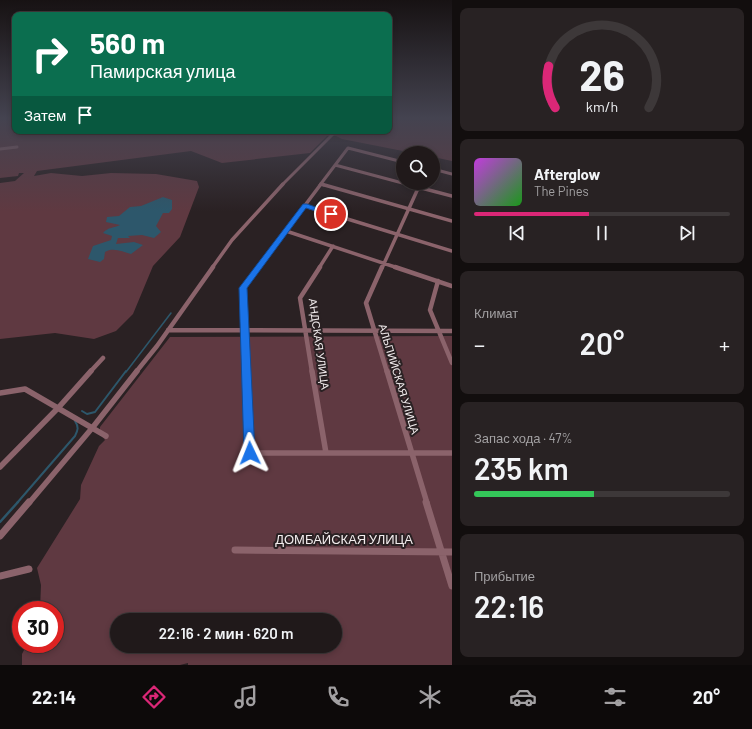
<!DOCTYPE html>
<html lang="ru">
<head>
<meta charset="utf-8">
<style>
	body { margin:0; font-family:Barlow,sans-serif; background:#282223; color:#f1f3f6; height:100vh; display:flex; flex-direction:column; font-size:15px; white-space:nowrap }
	* { box-sizing:border-box; margin:0 }
	p { font-size:13px; color:#a2a0a2 }
	.icon { flex:none; width:22px; height:22px; fill:none; stroke:currentColor; stroke-width:2; stroke-linecap:round; stroke-linejoin:round }
	.map { position:relative; flex:1; overflow:hidden }
	.drawer { display:flex; flex-direction:column; gap:8px; padding:8px; background:#120e0e; width:300px }
	.drawer>* { flex:none }
	.banner { position:absolute; left:12px; top:12px; width:380px; height:122px; border-radius:8px; box-shadow:0 2px 6px #0003,0 0 0 1px #3d3839; background:#0b6e4f; color:#fff; overflow:hidden }
	.tools { position:absolute; left:396px; top:146px; display:grid; gap:8px }
	.tools a { display:grid; place-items:center; width:44px; height:44px; border-radius:50%; background:#20191a; box-shadow:0 2px 6px #0003,0 0 0 1px #3d3839; font-size:20px }
	.speed { position:absolute; left:12px; top:601px; display:flex; gap:8px; font-size:20px; font-weight:700; text-align:center }
	.speed>* { display:grid; place-content:center; width:52px; height:52px; border-radius:50%; background:#20191a; box-shadow:0 2px 6px #0003,0 0 0 1px #3d3839; line-height:1 }
	.speed .limit { border:6px solid #d22; background:#fff; color:#111 }
	.pin { position:absolute; display:grid; place-items:center; width:34px; height:34px; color:#fff; margin:-17px; border:2px solid #fff; border-radius:50%; box-shadow:0 1px 4px #0007 }
	.me { position:absolute; width:44px; margin:-22px; rotate:358deg; stroke-linejoin:round; filter:drop-shadow(0 0 3px #0008) }
	.turn { display:flex; align-items:center; gap:14px; height:84px; padding:0 12px; font-size:18px }
	.turn .icon { width:52px; height:52px; stroke-width:2.5 }
	.turn b { display:block; font-size:28px; line-height:34px }
	.then { display:flex; align-items:center; height:38px; padding:0 12px; background:#0003; gap:8px; font-size:15px }
	.big { font-size:30px; font-weight:600; line-height:1.1 }
	.drawer .widget { flex:1; display:flex; flex-direction:column; justify-content:center; gap:6px; min-width:0; padding:0 14px; border-radius:8px; background:#282223 }
	.drawer .dial { align-items:center; gap:0 }
	.dial svg { height:104px; overflow:visible; fill:none; stroke:#3d3839; stroke-width:7; stroke-linecap:round; text-anchor:middle }
	.dial text { fill:#f1f3f6; stroke:none }
	.song { display:flex; align-items:center; gap:12px }
	.cover { width:48px; height:48px; border-radius:6px; background:linear-gradient(135deg,hsl(290 70% 55%),hsl(120 70% 35%)) }
	.played { height:4px; border-radius:2px; background:linear-gradient(90deg,#db2777 45%,#3d3839 45%) }
	.keys { display:flex; justify-content:space-around; direction:ltr }
	.heat { display:flex; justify-content:space-between; align-items:center; font-size:22px; direction:ltr }
	.charge { height:6px; border-radius:3px; background:linear-gradient(90deg,#34c759 47%,#3d3839 0) }
	.trip { position:absolute; left:110px; top:613px; width:232px; height:40px; border-radius:20px; background:#20191a; box-shadow:0 2px 6px #0003,0 0 0 1px #3d3839; font-weight:600; line-height:40px; text-align:center }
	.tabs { display:flex; height:64px; justify-content:space-around; align-items:center; background:#0d0a0a; color:#a2a0a2 }
	.tabs .icon { width:28px; height:28px }
	.tabs .selected { color:#db2777 }
	.tabs b { font-size:18px; color:#f1f3f6 }
	main { display:flex; flex:1; min-height:0 }
	.map>svg:first-child { display:block }
</style>
</head>
<body>
<main>
<div class="map">
<svg width="452" height="665" viewBox="0 0 452 665">
	<rect width="100%" height="100%" fill="#2a2123"/>
	<path fill="#5f3941" fill-rule="evenodd" d="M0,118H15V131H389V118H452V161L433,157V153H413L342,139L336,136H327L310,153L222,163L191,151L37,171L34,176L51,173L82,176L111,173L156,174L197,181L199,187L180,237L153,266L133,314L116,331L94,339L55,333L0,339V183L15,181L24,173H19L18,176L0,178Z
		M452,336V665H188V663L180,665H22V654L27,644H55V610H40L41,585L37,568L80,499L81,485L99,446L105,440L100,434V427L170,337ZM117,620H335V646H117Z"/>
	<path fill="#2d576b" d="M163,197L172,200V209L169,213H163L156,226L161,232L154,238L142,235L128,236L130,238H118L116,244L134,242L143,245L131,254C123,252 113,247 105,252L104,259L100,262L88,259L93,246L111,240L112,236L103,233C108,227 114,228 120,225L106,222L107,217L119,216L130,207L141,206Z"/>
	<g fill="none" stroke-linecap="round" stroke-linejoin="round">
		<path stroke="#2d576b" stroke-width="1.5" d="M126,372L171,313"/>
		<path stroke="#2d576b" stroke-width="2" d="M82,411L87,414L95,412L126,371
			M17,503L75,436C78,430 79,427 75,421"/>
		<path stroke="#2d576b" stroke-width="2.5" d="M0,522L18,502"/>
		<path stroke="#8b636b" stroke-width="3" d="M0,149L17,147
			M335,165L410,185
			M433,169L452,174
			M321,184L324,185
			M282,185L336,131
			M320,185L348,148L403,162
			M419,185L420,183"/>
		<path stroke="#8b636b" stroke-width="3.5" d="M321,184L452,221
			M406,184L452,196
			M305,206L452,251
			M286,231L398,268
			M212,268L232,240L283,184
			M258,268L321,184
			M319,268L333,246
			M382,268L420,184"/>
		<path stroke="#8b636b" stroke-width="4.5" d="M382,267L366,303L387,372
			M395,267L452,286
			M438,281L430,310L452,363
			M168,330L452,331
			M90,372L103,358
			M136,372L157,346L213,267
			M247,372L243,288L259,267
			M312,372L300,298L320,267"/>
		<path stroke="#8b636b" stroke-width="5.5" d="M247,371L250,453H452
			M312,371L326,453
			M387,371L427,503
			M0,393L25,389L106,436
			M0,467L59,407L91,371
			M29,503L93,427L137,371"/>
		<path stroke="#8b636b" stroke-width="7" d="M426,502L452,586
			M0,536L29,502
			M235,550L452,552
			M0,576L29,569"/>
	</g>
	<linearGradient id="sky" x2="0" y2="1"><stop stop-color="#171213"/><stop offset="0.56" stop-color="#444350"/><stop offset="1" stop-color="#444350" stop-opacity="0"/></linearGradient>
	<rect width="452" height="211" fill="url(#sky)"/>
	<path fill="#1a73e8" stroke="#114b97" d="M303,204H307L335,214L331,216L306,208L247,288L255,453L254,457L250,459L246,457L244,453L239,288Z"/>
	<g text-anchor="middle" stroke-width="4" stroke-linejoin="round" paint-order="stroke">
		<g font-size="11" fill="#f3edee" stroke="#2a2123">
			<text transform="translate(319 344) rotate(82)" y="4">АНДСКАЯ УЛИЦА</text>
			<text transform="translate(399 379) rotate(73)" y="4">АЛЬПИЙСКАЯ УЛИЦА</text>
		</g>
		<g font-size="13" fill="#f3edee" stroke="#2a2123">
			<text x="344" y="544">ДОМБАЙСКАЯ УЛИЦА</text>
		</g>
	</g>
</svg>
<div class="tools">
<a><svg class="icon" aria-label="search" viewBox="0 0 24 24"><circle cx="10" cy="10" r="6"/><path d="M15 15l6 6"/></svg></a>
</div>
<div class="speed"><div class="limit">30</div></div>
<div class="pin" style="left:331px;top:214px;background:#d93025"><svg class="icon" aria-label="arrive" viewBox="0 0 24 24"><path d="M6 21V4h12l-3 4 3 4H6"/></svg></div>
<svg class="me" style="left:250px;top:453px" viewBox="-20 -20 40 40"><path d="M0-17L14 15 0 8-14 15z" fill="#1a73e8" stroke="#fff" stroke-width="4"/></svg>
<div class="trip">22:16 · 2 мин · 620 m</div>
<div class="banner">
<div class="turn"><svg class="icon" aria-label="right" viewBox="0 0 24 24"><path d="M7 20v-9h11M14 6l5 5-5 5"/></svg><div><b>560 m</b>Памирская улица</div></div>
<div class="then">Затем<svg class="icon" aria-label="arrive" viewBox="0 0 24 24"><path d="M6 21V4h12l-3 4 3 4H6"/></svg></div>
</div>
</div>
<section class="drawer">
<div class="widget dial"><svg viewBox="0 0 100 80">
<path d="M14 69A42 42 0 1 1 86 69"/>
<path d="M14 69A42 42 0 0 1 9 37" stroke="#db2777"/>
<text x="50" y="56" font-size="32" font-weight="700">26</text>
<text x="50" y="72" font-size="11">km/h</text>
</svg></div>
<div class="widget">
<div class="song"><i class="cover"></i><div><b>Afterglow</b><p>The Pines</p></div></div>
<div class="played"></div>
<div class="keys"><svg class="icon" aria-label="previous" viewBox="0 0 24 24"><path d="M18 5L8 12l10 7zM5 5v14"/></svg><svg class="icon" aria-label="pause" viewBox="0 0 24 24"><path d="M8 5v14M16 5v14"/></svg><svg class="icon" aria-label="next" viewBox="0 0 24 24"><path d="M6 5l10 7-10 7zM19 5v14"/></svg></div>
</div>
<div class="widget"><p>Климат</p>
<div class="heat"><a>−</a><b class="big">20°</b><a>+</a></div>
</div>
<div class="widget"><p>Запас хода · 47%</p><b class="big">235 km</b><div class="charge"></div></div>
<div class="widget"><p>Прибытие</p><b class="big">22:16</b></div>
</section>
</main>
<nav class="tabs">
<b>22:14</b>
<svg class="icon selected" aria-label="directions" viewBox="0 0 24 24"><path d="M12 3l9 9-9 9-9-9zM9 14v-3h6M13 9l2 2-2 2"/></svg>
<svg class="icon" aria-label="music" viewBox="0 0 24 24"><path d="M9 18V5l10-2v13"/><circle cx="6" cy="18" r="3"/><circle cx="16" cy="16" r="3"/></svg>
<svg class="icon" aria-label="phone" viewBox="0 0 24 24"><path d="M5 4h4l2 5-3 2q2 4 5 5l2-3 5 2v4C11 20 4 13 5 4z"/></svg>
<svg class="icon" aria-label="climate" viewBox="0 0 24 24"><path d="M12 3v18M4 7l16 10M4 17L20 7"/></svg>
<svg class="icon" aria-label="car" viewBox="0 0 24 24"><path d="M5 17H2v-5l4-1 3-4h7l3 4 3 1v5h-3M9 17h6M6 11h13"/><circle cx="7" cy="17" r="2"/><circle cx="17" cy="17" r="2"/></svg>
<svg class="icon" aria-label="filters" viewBox="0 0 24 24"><path d="M4 7h16M4 17h16"/><circle cx="9" cy="7" r="2"/><circle cx="15" cy="17" r="2"/></svg>
<b>20°</b>
</nav>
</body>
</html>
